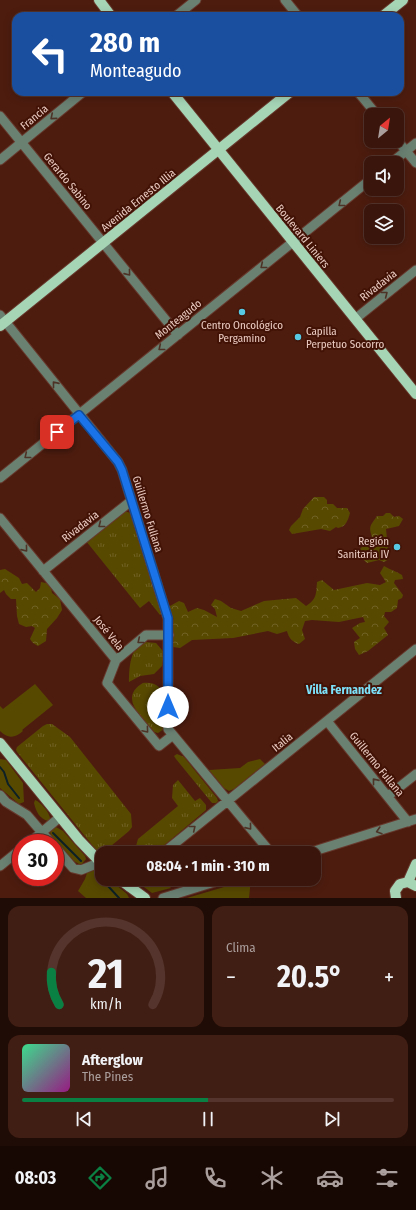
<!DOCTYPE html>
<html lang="es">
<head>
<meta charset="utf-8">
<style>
	body { margin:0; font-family:"Fira Sans Condensed",sans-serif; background:#411e14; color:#f1f3f6; height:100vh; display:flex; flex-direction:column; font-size:15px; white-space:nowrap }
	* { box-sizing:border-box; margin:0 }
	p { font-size:13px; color:#ab9f9d }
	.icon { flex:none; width:22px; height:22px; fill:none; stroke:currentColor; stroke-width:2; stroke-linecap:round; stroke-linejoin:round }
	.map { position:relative; height:898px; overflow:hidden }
	.drawer { display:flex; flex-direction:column; gap:8px; padding:8px; background:#200c06; flex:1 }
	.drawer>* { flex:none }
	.banner { position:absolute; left:12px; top:12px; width:392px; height:84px; border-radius:12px; box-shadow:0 2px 10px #0003,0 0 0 1px #54342c; background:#1a4fa0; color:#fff; overflow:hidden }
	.needle { width:26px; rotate:30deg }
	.tools { position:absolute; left:364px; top:108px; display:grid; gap:8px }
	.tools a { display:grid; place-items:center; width:40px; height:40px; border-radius:8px; background:#3a150b; box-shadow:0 2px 10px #0003,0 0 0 1px #54342c; font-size:20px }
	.speed { position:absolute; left:12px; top:834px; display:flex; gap:8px; font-size:20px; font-weight:700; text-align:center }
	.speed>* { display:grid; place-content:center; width:52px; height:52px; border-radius:50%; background:#3a150b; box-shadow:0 2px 10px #0003,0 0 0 1px #54342c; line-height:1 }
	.speed .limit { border:6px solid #d22; background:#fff; color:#111 }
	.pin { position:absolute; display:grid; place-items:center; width:34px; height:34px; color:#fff; margin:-17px; border-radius:8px; box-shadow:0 2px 6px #0006 }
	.me { position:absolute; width:44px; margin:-22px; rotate:0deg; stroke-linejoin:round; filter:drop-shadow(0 0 3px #0008) }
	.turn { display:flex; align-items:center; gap:14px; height:84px; padding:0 12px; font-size:18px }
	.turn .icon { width:52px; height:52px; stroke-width:2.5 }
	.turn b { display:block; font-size:28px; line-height:34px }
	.big { font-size:30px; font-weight:700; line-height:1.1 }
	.drawer .tile { flex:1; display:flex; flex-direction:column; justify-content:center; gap:6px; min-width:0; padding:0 14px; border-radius:12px; background:#411e14 }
	.drawer .dial { align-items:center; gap:0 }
	.dial svg { height:104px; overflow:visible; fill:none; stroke:#54342c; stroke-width:7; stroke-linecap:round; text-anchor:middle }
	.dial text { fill:#f1f3f6; stroke:none }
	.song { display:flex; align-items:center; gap:12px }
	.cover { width:48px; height:48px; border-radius:6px; background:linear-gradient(135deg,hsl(150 70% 55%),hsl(310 70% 35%)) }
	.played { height:4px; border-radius:2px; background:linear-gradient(90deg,#0b8043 50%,#54342c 50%) }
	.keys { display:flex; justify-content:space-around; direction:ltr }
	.heat { display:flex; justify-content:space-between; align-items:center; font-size:22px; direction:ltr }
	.drawer .tiles { flex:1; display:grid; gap:8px; grid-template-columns:1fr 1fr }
	.tile:last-child { grid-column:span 2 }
	.trip { position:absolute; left:95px; top:846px; width:226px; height:40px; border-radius:12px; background:#3a150b; box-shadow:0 2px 10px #0003,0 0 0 1px #54342c; font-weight:700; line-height:40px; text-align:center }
	.dock { display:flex; height:64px; justify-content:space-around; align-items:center; background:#170804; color:#ab9f9d }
	.dock .icon { width:28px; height:28px }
	.dock .active { color:#0b8043 }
	.dock b { font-size:18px; color:#f1f3f6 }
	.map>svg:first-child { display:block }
</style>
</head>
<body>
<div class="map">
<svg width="416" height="898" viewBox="0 0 416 898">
	<defs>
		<pattern id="forest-crowns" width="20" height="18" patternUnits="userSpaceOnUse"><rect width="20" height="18" fill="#584900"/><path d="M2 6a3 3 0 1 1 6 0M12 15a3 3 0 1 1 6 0" fill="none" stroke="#706224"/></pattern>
		<pattern id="park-tufts" width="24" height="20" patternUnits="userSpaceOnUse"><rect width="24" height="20" fill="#584900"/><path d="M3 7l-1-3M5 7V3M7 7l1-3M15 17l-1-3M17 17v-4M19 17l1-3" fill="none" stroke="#706224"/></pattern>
	</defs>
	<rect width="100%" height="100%" fill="#4d1c0f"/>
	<path fill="#584900" d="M35,684L53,705L22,730L23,731C15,738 8,739 0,731V706L3,709Z
		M0,759L6,760L23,783L24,802L19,804L0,788Z
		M260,759L265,764L234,789L229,791L224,788L209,770L240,768L248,762Z
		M35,800C41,802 51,814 50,820L48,821C40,819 36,812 34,803Z
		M56,827L63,831L85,856L86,859L82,864H79L74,861L51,836L50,832L53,829Z
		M94,870H98L102,873V879H109L127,894L129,898H86L78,891L85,879L87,873Z
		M143,879H163L171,888L152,893L144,887Z
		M251,879L249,898H187Z"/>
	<path fill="url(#forest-crowns)" d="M314,497H324L327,500V504H333L337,508H347L350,513C348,520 346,527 338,528L336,527L330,531L321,529L292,534L289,530L291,526L300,517L303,509Z
		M386,513H390L394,517L399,516L403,519L399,526L386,529L389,559L384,562L379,560L367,563L362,558L359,550L372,537C368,526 371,525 377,516H383Z
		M384,566C390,570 396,571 402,575L403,579L395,580L394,583L403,595L402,598L398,600L397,608L391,612H385L384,616L389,622L384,628L388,635L368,651L359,655L355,649L354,642L360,638L352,628L360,623L365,622L363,617L339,622L312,620L305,621L302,630L305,639L299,644C292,642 289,638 287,631L277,634L268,631L233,638L192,640L180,648L173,647L170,621L174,619L169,615L168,609L170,606L179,601L184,603L188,612L197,608L204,610L217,617L215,609L211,605L215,599L221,601L231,608L241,611L264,601L296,598L306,606C317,599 316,594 317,582L322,580L334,590L367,583L380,585L386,582L380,573Z
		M5,569L19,578L22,584L27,583L36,592L40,588L41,582L50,584L52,593L60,599L62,610L57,618L47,629L46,641L38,646L33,643L30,639L35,628L32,626L26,627L19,624L17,616L16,599H11L6,594L4,590L0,593V570Z"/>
	<path fill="url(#park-tufts)" d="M123,512H128L132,515L162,613L160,615L149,601L140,608L86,541Z
		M145,642L156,643L162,650L164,653L162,666L154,674L140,676L129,682C129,669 130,646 145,642Z
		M143,683C171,680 164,711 164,729L158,733L154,732L152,729C140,716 119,697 143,683Z
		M47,724H52L70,737L131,814L132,827L129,831L105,851L100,852L97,851L17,752L16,750L17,747L43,726Z
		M177,754L184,757L217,798L218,801L216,803H212L176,759L174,756Z
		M178,780L195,801L200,798L206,805V810L155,853H139L136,846L138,839L178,806L172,798L173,785Z"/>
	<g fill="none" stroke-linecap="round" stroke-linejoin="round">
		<path stroke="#0c2025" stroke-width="2" d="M0,767L4,772L8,784L19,798
			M53,833L81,861
			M96,873L119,898"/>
		<g stroke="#66382c" stroke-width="11">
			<path id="minor" d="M285,0L298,16
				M176,16L196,0
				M358,92L377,115
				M0,116L178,335
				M397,140L416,163
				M0,160L83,92
				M391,163L416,143
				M0,315L118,462L122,470L168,619V729L271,853
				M355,319L416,270
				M0,478L371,179
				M0,518L116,660
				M43,571L131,501
				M116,660L107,683L159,746L173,735
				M116,660L146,635H169
				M327,721L408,822
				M0,795L6,802L27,815L51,843
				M388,796L416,774
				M29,843L60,817
				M55,847L73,868L81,870L101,862
				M163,853L416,649
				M308,853L416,819
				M0,866L21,849
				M129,887L136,879
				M163,898L224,879"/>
		</g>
		<g stroke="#66382c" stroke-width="12">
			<path id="major" d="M99,0L111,16
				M383,16L403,0
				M172,92L416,394
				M0,326L290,92
				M0,743L79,840L102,864
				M119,879L145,898
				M408,882L416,864
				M396,898L395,891L400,884L408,882L416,886"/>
		</g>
		<use href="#minor" stroke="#6a8172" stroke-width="9"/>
		<use href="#major" stroke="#a6d5b6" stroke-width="10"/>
	</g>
	<defs><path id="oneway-chevron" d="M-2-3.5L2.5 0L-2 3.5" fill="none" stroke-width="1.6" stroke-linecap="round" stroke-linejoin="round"/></defs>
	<g stroke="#4d3326">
		<use href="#oneway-chevron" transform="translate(53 117) rotate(140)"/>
		<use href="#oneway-chevron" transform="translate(341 204) rotate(141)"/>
		<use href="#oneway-chevron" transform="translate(263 266) rotate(141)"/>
		<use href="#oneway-chevron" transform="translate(128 273) rotate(51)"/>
		<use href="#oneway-chevron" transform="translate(385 294) rotate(-38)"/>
		<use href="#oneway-chevron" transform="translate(161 348) rotate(141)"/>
		<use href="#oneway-chevron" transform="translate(55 384) rotate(-129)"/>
		<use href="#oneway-chevron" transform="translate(27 456) rotate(141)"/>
		<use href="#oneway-chevron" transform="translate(101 525) rotate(142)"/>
		<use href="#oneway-chevron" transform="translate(25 549) rotate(51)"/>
		<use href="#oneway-chevron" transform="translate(140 641) rotate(141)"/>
		<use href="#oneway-chevron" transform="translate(146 730) rotate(50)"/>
		<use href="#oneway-chevron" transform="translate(375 781) rotate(-129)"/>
		<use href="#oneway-chevron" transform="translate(249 827) rotate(51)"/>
		<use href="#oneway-chevron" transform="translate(193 828) rotate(-39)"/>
		<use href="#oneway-chevron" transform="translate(379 831) rotate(163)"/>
	</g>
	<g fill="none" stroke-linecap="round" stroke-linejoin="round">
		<g stroke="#114b97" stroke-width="10">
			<path id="route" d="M57,432L79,415L118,462L122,470L168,618V707"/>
		</g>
		<use href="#route" stroke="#1a73e8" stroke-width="7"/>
	</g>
	<g fill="#58c9e4" stroke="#411205" stroke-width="1.5">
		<circle cx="242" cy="312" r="4"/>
		<circle cx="298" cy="337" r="4"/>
		<circle cx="397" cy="547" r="4"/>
	</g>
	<g text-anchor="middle" stroke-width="4" stroke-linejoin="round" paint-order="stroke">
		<g font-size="11" fill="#ebcbc2" stroke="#411205">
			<text transform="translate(34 117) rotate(-40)" y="4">Francia</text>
			<text transform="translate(68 181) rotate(51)" y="4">Gerardo Sabino</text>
			<text transform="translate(138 200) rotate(-39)" y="4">Avenida Ernesto Illia</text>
			<text transform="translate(303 236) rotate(51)" y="4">Boulevard Liniers</text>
			<text transform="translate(378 285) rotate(-38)" y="4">Rivadavia</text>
			<text transform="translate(178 319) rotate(-39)" y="4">Monteagudo</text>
			<text transform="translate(148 514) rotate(73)" y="4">Guillermo Fullana</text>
			<text transform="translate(80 526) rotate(-38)" y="4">Rivadavia</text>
			<text transform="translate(109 633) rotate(51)" y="4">José Vela</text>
			<text transform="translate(282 742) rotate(-39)" y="4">Italia</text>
			<text transform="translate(377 764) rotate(51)" y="4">Guillermo Fullana</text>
		</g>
		<g font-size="11" fill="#ebcbc2" stroke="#411205">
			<text x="242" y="329">Centro Oncológico<tspan x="242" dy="13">Pergamino</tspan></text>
			<text x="306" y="335" text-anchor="start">Capilla<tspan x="306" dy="13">Perpetuo Socorro</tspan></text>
			<text x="389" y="545" text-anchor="end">Región<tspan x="389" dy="13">Sanitaria IV</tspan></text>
		</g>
		<g font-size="12" font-weight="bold" fill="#7de1fa" stroke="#411205">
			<text x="344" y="694">Villa Fernandez</text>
		</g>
	</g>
</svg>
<div class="tools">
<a><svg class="needle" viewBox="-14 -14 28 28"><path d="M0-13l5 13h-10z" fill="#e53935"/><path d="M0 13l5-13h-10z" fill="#ab9f9d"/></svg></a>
<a><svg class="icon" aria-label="sound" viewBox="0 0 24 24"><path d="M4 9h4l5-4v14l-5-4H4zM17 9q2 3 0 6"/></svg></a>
<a><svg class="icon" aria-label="layers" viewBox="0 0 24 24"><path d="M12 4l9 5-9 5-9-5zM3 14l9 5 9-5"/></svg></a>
</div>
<div class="speed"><div class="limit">30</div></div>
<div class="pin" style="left:57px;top:432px;background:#d93025"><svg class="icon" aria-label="arrive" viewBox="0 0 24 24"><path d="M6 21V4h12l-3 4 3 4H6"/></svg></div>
<svg class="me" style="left:168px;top:707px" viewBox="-20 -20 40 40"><circle r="19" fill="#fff"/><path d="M0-13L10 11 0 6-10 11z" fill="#1a73e8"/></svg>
<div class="trip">08:04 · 1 min · 310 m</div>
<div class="banner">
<div class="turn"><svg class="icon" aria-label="left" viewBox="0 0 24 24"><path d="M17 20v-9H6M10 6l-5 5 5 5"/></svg><div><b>280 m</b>Monteagudo</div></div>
</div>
</div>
<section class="drawer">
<div class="tiles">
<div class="tile dial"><svg viewBox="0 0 100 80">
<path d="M14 69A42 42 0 1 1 86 69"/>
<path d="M14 69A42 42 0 0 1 8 44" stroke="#0b8043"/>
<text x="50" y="56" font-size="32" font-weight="700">21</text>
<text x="50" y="72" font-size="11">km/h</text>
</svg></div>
<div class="tile"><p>Clima</p>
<div class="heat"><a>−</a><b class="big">20.5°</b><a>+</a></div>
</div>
<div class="tile">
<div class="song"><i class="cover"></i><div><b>Afterglow</b><p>The Pines</p></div></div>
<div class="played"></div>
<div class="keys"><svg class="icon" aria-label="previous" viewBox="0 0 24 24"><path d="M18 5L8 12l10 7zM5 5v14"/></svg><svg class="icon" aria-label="pause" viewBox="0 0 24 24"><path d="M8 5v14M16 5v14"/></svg><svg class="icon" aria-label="next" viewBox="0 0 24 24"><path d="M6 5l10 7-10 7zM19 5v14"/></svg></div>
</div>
</div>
</section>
<nav class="dock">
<b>08:03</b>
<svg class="icon active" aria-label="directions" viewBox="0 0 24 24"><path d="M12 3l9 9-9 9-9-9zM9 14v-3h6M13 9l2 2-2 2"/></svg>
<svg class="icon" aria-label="music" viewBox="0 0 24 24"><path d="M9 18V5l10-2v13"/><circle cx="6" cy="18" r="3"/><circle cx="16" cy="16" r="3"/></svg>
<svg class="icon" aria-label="phone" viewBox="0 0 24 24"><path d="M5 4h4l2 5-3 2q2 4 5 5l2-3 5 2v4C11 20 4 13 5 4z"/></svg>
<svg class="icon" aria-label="climate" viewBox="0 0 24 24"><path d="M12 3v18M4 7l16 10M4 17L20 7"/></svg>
<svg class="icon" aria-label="car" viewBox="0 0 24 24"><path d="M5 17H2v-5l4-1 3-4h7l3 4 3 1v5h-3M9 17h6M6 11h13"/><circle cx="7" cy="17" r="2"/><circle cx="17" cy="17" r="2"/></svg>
<svg class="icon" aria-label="filters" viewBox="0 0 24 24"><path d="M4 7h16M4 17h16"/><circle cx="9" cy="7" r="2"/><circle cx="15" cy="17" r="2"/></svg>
</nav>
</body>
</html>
